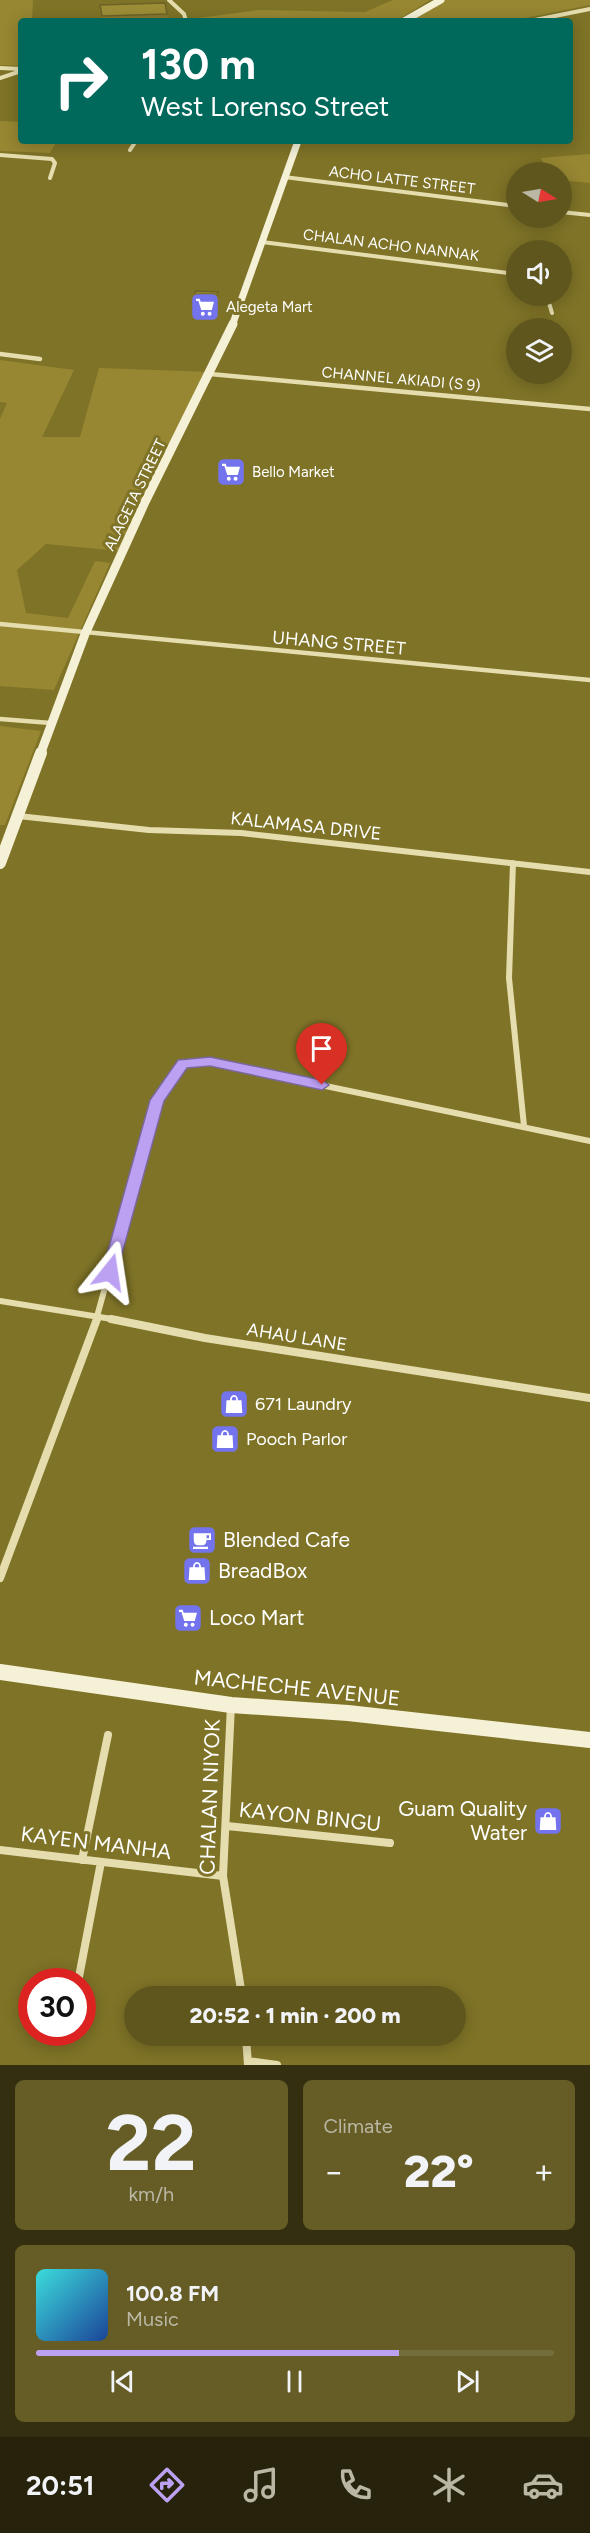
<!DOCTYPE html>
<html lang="en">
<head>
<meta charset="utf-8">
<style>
	body { margin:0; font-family:Figtree,sans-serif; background:#655c26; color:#f1f3f6; height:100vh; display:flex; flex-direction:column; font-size:22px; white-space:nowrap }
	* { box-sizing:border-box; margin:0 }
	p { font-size:20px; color:#bab7a4 }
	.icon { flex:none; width:33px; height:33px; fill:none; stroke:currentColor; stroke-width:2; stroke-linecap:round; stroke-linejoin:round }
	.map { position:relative; height:2065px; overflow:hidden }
	.sheet { display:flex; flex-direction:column; gap:15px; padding:15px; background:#342f10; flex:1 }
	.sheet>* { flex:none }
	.guide { position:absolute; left:18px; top:18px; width:555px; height:126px; border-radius:6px; box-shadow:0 3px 15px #0003; background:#00695c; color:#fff; overflow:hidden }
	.needle { width:39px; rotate:101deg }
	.controls { position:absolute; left:506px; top:162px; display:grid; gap:12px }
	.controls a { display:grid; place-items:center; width:66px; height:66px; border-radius:50%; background:#5f561d; box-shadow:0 3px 15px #0003; font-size:30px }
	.speed { position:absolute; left:18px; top:1968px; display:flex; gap:12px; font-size:30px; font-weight:700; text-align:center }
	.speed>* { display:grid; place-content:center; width:78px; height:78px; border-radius:50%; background:#5f561d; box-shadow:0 3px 15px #0003; line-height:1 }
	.speed .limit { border:9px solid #d22; background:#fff; color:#111 }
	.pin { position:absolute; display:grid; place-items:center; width:51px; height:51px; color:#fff; margin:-62px -26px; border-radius:50% 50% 50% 0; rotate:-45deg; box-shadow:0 0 6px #0007 }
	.pin .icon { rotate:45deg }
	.me { position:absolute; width:66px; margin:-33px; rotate:15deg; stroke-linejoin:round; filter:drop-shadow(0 0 4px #0008) }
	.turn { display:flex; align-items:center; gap:21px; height:126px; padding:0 24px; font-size:27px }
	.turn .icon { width:78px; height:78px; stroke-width:2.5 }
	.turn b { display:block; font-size:42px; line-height:51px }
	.big { font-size:45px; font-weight:800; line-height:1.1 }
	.sheet .card { flex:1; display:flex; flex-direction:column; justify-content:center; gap:9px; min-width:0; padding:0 21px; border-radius:9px; background:#655c26 }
	.sheet .dial { align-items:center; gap:0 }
	.dial b { font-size:78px; line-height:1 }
	.song { display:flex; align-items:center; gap:18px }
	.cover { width:72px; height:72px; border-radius:9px; background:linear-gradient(135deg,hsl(180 70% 55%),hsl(220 70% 35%)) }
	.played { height:6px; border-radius:3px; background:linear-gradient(90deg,#bca0f2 70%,#736c3b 70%) }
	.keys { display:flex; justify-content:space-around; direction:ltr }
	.heat { display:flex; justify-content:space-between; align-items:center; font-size:33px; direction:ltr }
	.sheet .tiles { flex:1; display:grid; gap:15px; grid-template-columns:1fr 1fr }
	.card:last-child { grid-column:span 2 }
	.trip { position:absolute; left:124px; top:1986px; width:342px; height:60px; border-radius:30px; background:#5f561d; box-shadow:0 3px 15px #0003; font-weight:800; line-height:60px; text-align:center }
	.menu { display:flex; height:96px; justify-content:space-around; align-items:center; background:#26220c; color:#bab7a4 }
	.menu .icon { width:42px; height:42px }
	.menu .selected { color:#bca0f2 }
	.menu b { font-size:27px; color:#f1f3f6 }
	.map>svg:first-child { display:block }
</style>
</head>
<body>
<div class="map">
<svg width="590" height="2065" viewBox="0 0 590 2065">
	<rect width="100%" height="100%" fill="#7f7327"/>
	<path fill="#978732" d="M0,0H33L32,20L94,21H21V66L0,65Z
		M393,0H430L396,21H197L198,18L259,10L365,12Z
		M446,0H590V5L510,21H411Z
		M0,121L21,122V141H57L50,153L0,151Z
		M590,154V183L570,181L561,185V172H548L541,158Z
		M0,360L74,370L42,437H80L99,368L211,372L120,551L46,544L17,570L26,613L68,618L95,561L110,563L54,690L0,686V419L7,403L0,402Z
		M0,726L41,731L5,825H0Z"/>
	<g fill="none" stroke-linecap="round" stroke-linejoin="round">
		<path stroke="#e5ddae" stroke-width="4" d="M169,0L184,14L186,21
			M530,21L590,9
			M0,68L21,69
			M0,78L21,71
			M130,150L136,141
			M0,155L52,159L55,163L50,178
			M284,177L516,206
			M561,212L590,215
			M262,242L516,274
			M547,296L552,313"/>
		<path stroke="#e5ddae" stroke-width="4.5" d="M0,354L40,359
			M210,374L590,409
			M0,624L590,680
			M0,719L51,723"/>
		<path stroke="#e5ddae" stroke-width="6" d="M18,816L149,830L241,833L590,872
			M513,863L509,978L524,1126
			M0,1301L118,1320
			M96,1320L157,1100L183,1064L210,1062L590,1141"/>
		<path stroke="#e5ddae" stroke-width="8" d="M111,1319L205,1338L590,1398
			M0,1578L97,1319
			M231,1705L223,1876L242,1996
			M227,1826L390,1843
			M0,1850L223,1876
			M82,1860L108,1735
			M78,1982L101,1862
			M246,2036L248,2065
			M248,2061L277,2065"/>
		<path stroke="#f5f1d7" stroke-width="7" d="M404,21L441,0
			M232,326L298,141"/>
		<path stroke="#f5f1d7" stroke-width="9" d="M40,755L85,634L145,502L233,324"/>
		<path stroke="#f5f1d7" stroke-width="12" d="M0,863L41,753"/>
		<path stroke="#f5f1d7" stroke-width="16" d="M0,1672L231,1705L348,1713L590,1740"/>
	</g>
	<path fill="#86792f" d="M100,5L167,14L168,21H101Z
		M218,292V302L213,314L191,312V303Z"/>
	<path fill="#6d6326" d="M218,292V302L213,314V304Z"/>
	<path fill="#9c8d37" stroke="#6d6326" stroke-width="1.5" d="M165,3L167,14L102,16L100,5Z
		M196,291L218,292L213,304L191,303Z"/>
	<path fill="#bca0f2" stroke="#7a689d" stroke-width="1.5" d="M210,1057L322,1080L329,1085L322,1090L210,1066L187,1068L164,1101L117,1272L110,1278L104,1277L102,1272L150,1100L178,1060Z"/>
	<defs>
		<g id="supermarket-square" transform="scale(1.5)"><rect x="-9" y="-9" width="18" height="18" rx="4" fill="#7473ee" stroke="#7f7327"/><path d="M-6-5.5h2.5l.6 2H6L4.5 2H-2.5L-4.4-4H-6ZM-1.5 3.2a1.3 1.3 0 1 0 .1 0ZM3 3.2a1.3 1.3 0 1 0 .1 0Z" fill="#fff"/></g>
		<g id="shop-square" transform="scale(1.5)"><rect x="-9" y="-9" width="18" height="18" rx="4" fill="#7473ee" stroke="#7f7327"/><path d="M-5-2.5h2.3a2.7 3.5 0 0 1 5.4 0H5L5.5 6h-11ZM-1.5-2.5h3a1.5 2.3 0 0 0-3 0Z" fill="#fff"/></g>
		<g id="cafe-square" transform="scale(1.5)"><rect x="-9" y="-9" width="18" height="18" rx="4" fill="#7473ee" stroke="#7f7327"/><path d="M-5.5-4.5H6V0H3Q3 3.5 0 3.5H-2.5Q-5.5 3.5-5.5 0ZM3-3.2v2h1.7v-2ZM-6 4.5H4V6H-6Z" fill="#fff"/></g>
	</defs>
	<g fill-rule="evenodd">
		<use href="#supermarket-square" x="205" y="307"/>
		<use href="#supermarket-square" x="231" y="472"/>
		<use href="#shop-square" x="234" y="1404"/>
		<use href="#shop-square" x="225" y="1439"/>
		<use href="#cafe-square" x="202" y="1540"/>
		<use href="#shop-square" x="197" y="1571"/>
		<use href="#supermarket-square" x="188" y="1618"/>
		<use href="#shop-square" x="548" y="1821"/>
	</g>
	<g text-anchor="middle" stroke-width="6" stroke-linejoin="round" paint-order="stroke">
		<g font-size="15" fill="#fff" stroke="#7f7327">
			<text transform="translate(402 180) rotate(7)" y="5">ACHO LATTE STREET</text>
			<text transform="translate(391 245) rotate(7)" y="5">CHALAN ACHO NANNAK</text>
			<text transform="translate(401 379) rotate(5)" y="5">CHANNEL AKIADI (S 9)</text>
			<text transform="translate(135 495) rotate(-64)" y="5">ALAGETA STREET</text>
		</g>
		<g font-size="15" fill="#fff" stroke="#7f7327" text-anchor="start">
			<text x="226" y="312">Alegeta Mart</text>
			<text x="252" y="477">Bello Market</text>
		</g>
		<g font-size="18" fill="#fff" stroke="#7f7327">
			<text transform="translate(339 643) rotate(5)" y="6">UHANG STREET</text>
			<text transform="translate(306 826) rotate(6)" y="6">KALAMASA DRIVE</text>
			<text transform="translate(297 1337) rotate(9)" y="6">AHAU LANE</text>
		</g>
		<g font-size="18" fill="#fff" stroke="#7f7327" text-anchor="start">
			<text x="255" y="1410">671 Laundry</text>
			<text x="246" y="1445">Pooch Parlor</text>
		</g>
		<g font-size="21" fill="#fff" stroke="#7f7327" text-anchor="start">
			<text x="223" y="1547">Blended Cafe</text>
			<text x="218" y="1578">BreadBox</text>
			<text x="209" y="1625">Loco Mart</text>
			<text x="527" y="1816" text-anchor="end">Guam Quality<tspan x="527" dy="24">Water</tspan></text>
		</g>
		<g font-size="21" fill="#fff" stroke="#7f7327">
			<text transform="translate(297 1688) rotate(6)" y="7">MACHECHE AVENUE</text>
			<text transform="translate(210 1797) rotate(-88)" y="7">CHALAN NIYOK</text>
			<text transform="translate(310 1817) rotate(6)" y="7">KAYON BINGU</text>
			<text transform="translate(96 1843) rotate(7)" y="7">KAYEN MANHA</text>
		</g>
	</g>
</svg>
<div class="controls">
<a><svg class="needle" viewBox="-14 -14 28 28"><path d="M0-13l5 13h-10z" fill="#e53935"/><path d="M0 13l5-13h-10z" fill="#bab7a4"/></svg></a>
<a><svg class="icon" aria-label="sound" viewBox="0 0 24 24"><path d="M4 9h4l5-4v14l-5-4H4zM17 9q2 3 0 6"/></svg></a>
<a><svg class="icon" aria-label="layers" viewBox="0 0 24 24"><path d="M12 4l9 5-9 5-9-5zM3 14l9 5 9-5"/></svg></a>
</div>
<div class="speed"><div class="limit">30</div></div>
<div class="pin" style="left:322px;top:1085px;background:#d93025"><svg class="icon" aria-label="arrive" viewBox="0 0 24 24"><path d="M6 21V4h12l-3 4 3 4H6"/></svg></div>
<svg class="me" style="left:110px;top:1272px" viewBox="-20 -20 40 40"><path d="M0-17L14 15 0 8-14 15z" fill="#bca0f2" stroke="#fff" stroke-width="4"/></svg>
<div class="trip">20:52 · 1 min · 200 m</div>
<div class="guide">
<div class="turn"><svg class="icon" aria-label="right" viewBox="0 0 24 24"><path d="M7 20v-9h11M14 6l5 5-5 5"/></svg><div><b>130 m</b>West Lorenso Street</div></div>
</div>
</div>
<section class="sheet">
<div class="tiles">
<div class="card dial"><b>22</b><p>km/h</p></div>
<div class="card"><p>Climate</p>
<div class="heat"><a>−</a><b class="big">22°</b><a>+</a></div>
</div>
<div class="card">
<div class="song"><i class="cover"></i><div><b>100.8 FM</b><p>Music</p></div></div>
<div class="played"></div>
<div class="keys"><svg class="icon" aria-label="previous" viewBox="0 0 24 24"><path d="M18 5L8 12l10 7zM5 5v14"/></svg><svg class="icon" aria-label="pause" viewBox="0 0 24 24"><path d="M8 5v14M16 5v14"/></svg><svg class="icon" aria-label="next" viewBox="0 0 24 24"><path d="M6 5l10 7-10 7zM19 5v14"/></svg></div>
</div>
</div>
</section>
<nav class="menu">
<b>20:51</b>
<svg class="icon selected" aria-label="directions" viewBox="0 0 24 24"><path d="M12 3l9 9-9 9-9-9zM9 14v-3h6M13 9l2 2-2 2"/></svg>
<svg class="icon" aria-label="music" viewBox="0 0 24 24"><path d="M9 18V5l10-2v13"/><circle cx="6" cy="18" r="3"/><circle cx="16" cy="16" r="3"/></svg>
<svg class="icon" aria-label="phone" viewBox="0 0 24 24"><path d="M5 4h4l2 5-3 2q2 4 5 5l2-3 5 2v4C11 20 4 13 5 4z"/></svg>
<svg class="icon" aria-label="climate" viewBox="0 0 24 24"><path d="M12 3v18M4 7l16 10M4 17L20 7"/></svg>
<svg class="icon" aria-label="car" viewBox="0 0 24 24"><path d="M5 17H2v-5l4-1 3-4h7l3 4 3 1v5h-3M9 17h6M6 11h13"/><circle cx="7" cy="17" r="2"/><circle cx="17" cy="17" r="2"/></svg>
</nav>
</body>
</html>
